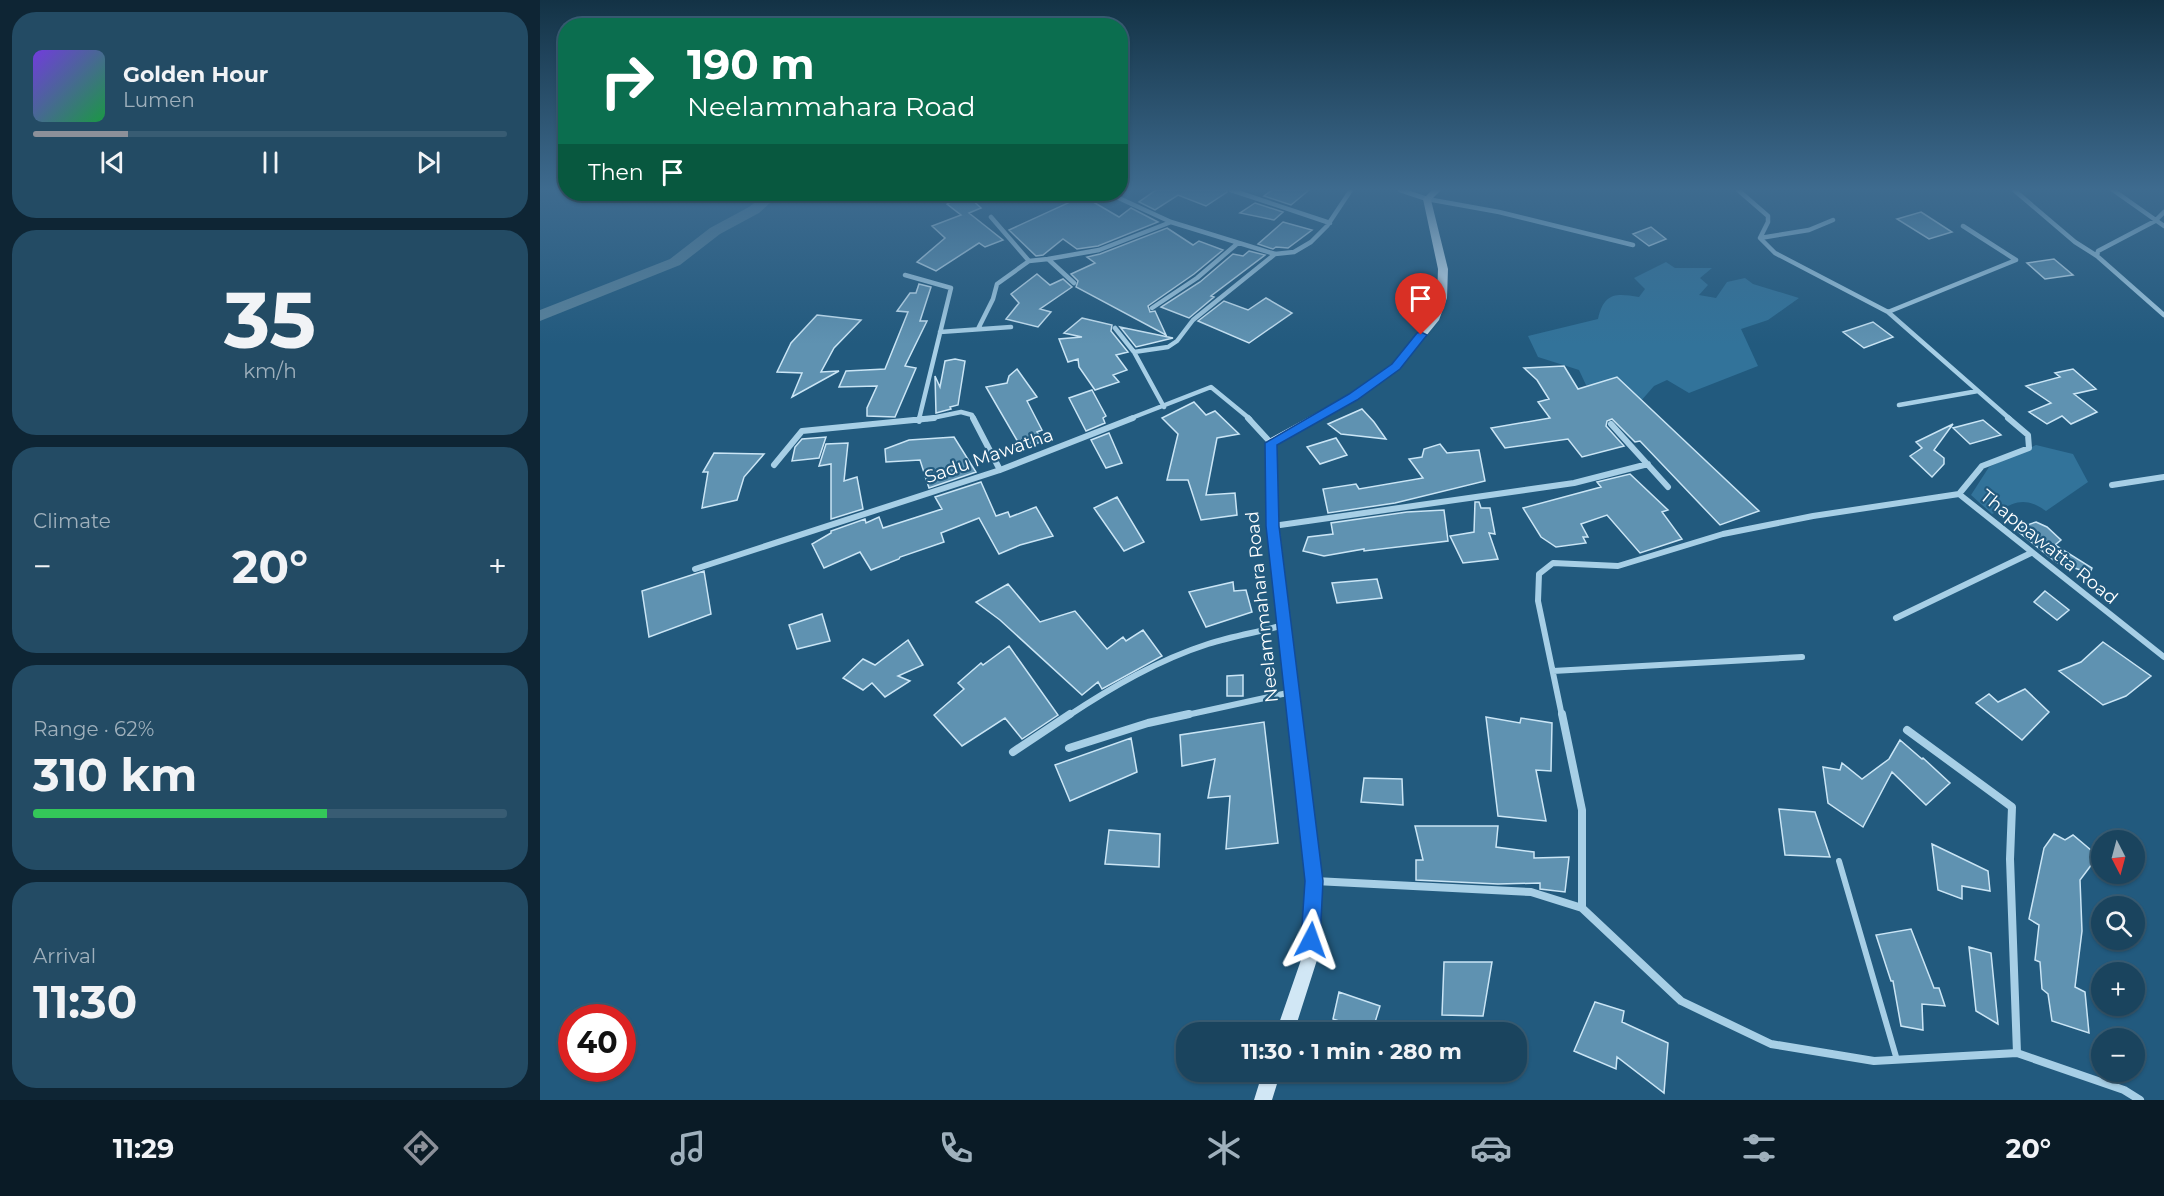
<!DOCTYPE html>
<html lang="en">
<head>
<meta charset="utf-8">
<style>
	body { margin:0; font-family:Montserrat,sans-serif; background:#234b64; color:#f1f3f6; height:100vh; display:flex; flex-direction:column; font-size:22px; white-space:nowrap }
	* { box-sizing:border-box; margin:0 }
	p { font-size:20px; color:#9fb0bc }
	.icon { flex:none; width:33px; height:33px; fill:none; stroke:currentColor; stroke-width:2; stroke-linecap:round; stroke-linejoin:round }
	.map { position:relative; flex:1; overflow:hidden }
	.details { display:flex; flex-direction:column; gap:12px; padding:12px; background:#0e2534; width:540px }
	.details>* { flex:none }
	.guide { position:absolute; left:18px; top:18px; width:570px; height:183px; border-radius:24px; box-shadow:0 2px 4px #0004,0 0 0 2px #385c73; background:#0b6e4f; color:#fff; overflow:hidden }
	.needle { width:39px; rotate:174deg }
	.fabs { position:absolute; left:1551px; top:830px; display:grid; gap:12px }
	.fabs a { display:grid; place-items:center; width:54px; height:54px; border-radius:50%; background:#1a445e; box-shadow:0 2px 4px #0004,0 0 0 2px #385c73; font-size:30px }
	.speed { position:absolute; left:18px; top:1004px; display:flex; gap:12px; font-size:30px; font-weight:700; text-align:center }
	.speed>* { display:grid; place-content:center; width:78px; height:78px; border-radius:50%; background:#1a445e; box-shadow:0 2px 4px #0004,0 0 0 2px #385c73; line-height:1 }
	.speed .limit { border:9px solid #d22; background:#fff; color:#111 }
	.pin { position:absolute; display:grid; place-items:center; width:51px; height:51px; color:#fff; margin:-62px -26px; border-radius:50% 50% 50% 0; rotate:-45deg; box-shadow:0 0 6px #0007 }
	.pin .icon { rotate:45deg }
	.me { position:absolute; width:66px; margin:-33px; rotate:4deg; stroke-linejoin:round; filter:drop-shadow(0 0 4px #0008) }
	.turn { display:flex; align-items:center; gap:21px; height:126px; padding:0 30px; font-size:27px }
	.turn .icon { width:78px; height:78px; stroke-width:2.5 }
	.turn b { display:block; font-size:42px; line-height:51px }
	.then { display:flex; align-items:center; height:57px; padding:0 30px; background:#0003; gap:12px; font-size:22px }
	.big { font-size:45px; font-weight:700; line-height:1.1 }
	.details .tile { flex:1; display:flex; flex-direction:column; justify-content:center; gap:9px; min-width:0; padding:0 21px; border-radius:24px; background:#234b64 }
	.details .dial { align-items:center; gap:0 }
	.dial b { font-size:78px; line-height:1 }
	.song { display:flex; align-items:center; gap:18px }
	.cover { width:72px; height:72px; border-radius:9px; background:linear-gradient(135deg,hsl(260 70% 55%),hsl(140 70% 35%)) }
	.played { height:6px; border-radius:3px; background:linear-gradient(90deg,#8c9099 20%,#385c73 20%) }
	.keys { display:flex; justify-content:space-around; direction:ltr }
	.heat { display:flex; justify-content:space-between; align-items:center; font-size:33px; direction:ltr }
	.charge { height:9px; border-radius:4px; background:linear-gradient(90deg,#34c759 62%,#385c73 0) }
	.trip { position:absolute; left:636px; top:1022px; width:351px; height:60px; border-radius:24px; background:#1a445e; box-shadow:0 2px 4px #0004,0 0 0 2px #385c73; font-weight:700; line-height:60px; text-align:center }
	.tabs { display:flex; height:96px; justify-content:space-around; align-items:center; background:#0a1b26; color:#9fb0bc }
	.tabs .icon { width:42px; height:42px }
	.tabs .on { color:#8c9099 }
	.tabs b { font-size:27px; color:#f1f3f6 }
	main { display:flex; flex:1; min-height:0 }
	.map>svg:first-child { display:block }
</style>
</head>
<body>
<main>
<section class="details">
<div class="tile">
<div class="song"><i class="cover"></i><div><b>Golden Hour</b><p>Lumen</p></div></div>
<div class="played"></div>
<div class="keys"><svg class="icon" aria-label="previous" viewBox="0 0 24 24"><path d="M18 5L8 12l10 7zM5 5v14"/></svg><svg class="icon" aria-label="pause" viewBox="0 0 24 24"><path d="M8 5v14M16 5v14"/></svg><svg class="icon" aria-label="next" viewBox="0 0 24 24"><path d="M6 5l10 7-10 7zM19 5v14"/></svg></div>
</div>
<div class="tile dial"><b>35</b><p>km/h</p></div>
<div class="tile"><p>Climate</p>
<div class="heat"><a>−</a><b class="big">20°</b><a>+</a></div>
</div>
<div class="tile"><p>Range · 62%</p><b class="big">310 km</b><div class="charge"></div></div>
<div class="tile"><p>Arrival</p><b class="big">11:30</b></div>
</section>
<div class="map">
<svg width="1624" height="1100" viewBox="0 0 1624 1100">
	<rect width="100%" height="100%" fill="#225a7e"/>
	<path fill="#32739a" d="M1126,262L1135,268H1172L1160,278L1168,285L1159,295L1176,298L1187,282L1205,278L1213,284L1259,298L1228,320L1201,329L1218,366L1149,393L1127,380L1114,386L1100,402L1079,383L1046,385L1039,370L998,357L988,336L1058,319C1064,293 1075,293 1099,297L1105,289L1094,278Z
		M1496,445L1533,454L1548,482L1506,511C1483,495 1474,503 1452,514L1431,495L1449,467Z"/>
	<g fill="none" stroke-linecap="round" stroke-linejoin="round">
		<path fill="#59829b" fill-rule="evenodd" d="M226,194H240L219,213L180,234L140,265L0,321V310L130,259L170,228L209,207Z"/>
	</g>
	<path fill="#5f92b1" stroke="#cae5f5" stroke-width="1.5" d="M616,190H687V192L666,206L638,195L615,210L599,202Z
		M732,190H769L751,205L724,196Z
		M426,194L441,208L429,213L463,240L445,247L439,243L396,271L377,262L405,238L392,226L421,215L407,204Z
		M543,196L579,217L591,208L618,222L558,246L537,249L523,239L503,255L496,256L469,230Z
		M715,203L743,212L734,220L700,213Z
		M1381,212L1412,232L1389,239L1357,219Z
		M743,222L772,230L748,248L736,247L733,249L718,244Z
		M1111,227L1126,239L1109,246L1093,234Z
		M627,228L653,245L659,241L683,250L654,274L608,306L610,312L615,311L626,335L536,287L538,281L531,274L555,263L547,257L560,254Z
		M709,251L725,255L671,296L674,297L649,318L621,307L660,282L693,254L703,256Z
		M1514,259L1533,275L1505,279L1487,263Z
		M497,274L510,285L523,279L532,287L500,309L511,312L498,327L466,319L479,303L471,294Z
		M379,284L391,287L380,321H387L365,366L376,368L355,417L327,416V408L337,386L299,387L306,371L345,369L368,312L357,311L370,293H376Z
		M726,298L752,313L709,343L658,321L684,301L708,310Z
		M277,315L321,320L294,348L281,372L299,371L252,397L262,373L237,372L251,343Z
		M542,318L572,325L571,331L588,352L576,355L587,370L573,375L579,382L555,390L539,367L538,359L528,362L519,339L542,337L524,333Z
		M1333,322L1353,337L1324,348L1303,332Z
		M580,327L633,338L596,347Z
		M415,359L425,361L418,405L410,407L411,409L396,413L395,376L400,387L405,361Z
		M1024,366L1038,389L1077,377L1219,511L1180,525L1100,441L1095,442L1072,419L1067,421L1066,426L1084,446L1042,457L1028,439L965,448L951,428L1010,418L998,402L1009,399L997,380L984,368Z
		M477,369L497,397L487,401L502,430L497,432L502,441L488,448L484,440L478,442L446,387L467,383L469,376Z
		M1533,369L1556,389L1534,394L1557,412L1531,424L1522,416L1507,424L1489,412L1511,403L1486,386L1520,377L1515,373Z
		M552,390L566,416L563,418L565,423L546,431L529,398Z
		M654,402L666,415L675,411L699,434L677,438L666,495L695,493L697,515L661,520L648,480H627L638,434L622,418Z
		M822,409L834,422L846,439L801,434L788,424Z
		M1443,420L1461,435L1430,444L1413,428Z
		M1413,424L1394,450L1404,458V464L1392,477L1370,456L1382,448L1376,442Z
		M569,433L582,463L566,468L551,440Z
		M286,437L279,458L252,461L255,447L262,439Z
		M414,437L436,472L389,488L380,460L346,462L345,449L369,440Z
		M796,438L807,455L780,464L767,447Z
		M308,443L304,481L317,477L323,509L291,519V464L279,466L286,444Z
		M900,444L907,453L939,450L945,481L855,503L788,513L783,489L816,484L819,489L883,478L869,459L882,457L884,449Z
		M174,453L224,454L204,477L197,500L162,508L168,472H163Z
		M1090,474L1128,510L1122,512L1142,539L1100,553L1067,515L1041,524L1048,537H1043L1046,543L1016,547L1001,537L983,508L1061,487L1057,482Z
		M441,482L456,516L468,512L470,517L496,507L513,536L480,545L459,554L439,518L401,533L404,542L360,557L359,559L331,570L320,552L284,568L272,544L291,533V531L325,519L326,523L339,517L343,528L402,509L395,497Z
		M577,497L604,542L584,551L554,508Z
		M935,502H939L941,508H950L955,534L949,533L958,559L923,563L910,536L934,532Z
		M904,510L908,541L824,551V549L784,556L763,551L768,537L793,534L791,523L867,512Z
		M1496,522L1507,527L1521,540L1515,545L1552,568L1550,573L1516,562L1475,529Z
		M164,571L171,614L109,637L102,591Z
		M837,579L842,598L797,603L792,583Z
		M693,582L694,591L706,590L712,612L666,627L649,592Z
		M468,584L500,622L535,611L567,649L583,637L586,641L603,630L622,656L562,689L558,682L542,695L460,620L436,602Z
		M1505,591L1529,610L1517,620L1494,602Z
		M282,614L290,641L257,649L249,625Z
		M368,640L383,665L358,676L370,681L345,697L332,683L323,690L303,678L323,659L335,665Z
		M1563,642L1611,676L1586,696L1563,705L1519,671L1541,662Z
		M469,646L518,715L482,739L465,718L422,746L394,715L424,689L418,683L441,663L443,665Z
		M703,675V696H687V676Z
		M1485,689L1509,712L1482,740L1436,703L1449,694L1458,702Z
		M946,717L980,723L981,718L1012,723L1011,771L996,770L1006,821L958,816Z
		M724,722L738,843L686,849L690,796L668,798L675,759L642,766L640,735Z
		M591,738L597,772L530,801L515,765Z
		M1360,740L1382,759L1383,758L1410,783L1386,805L1352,772L1323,827L1288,803L1283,767L1300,770L1302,763L1322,779L1349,759Z
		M824,778L862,779L863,805L821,802Z
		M1239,809L1275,812L1290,857L1245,855Z
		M875,826H958L956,847L994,852V858L1029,857L1025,892L1000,889V883L958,884L876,880V860H883Z
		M569,830L620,834L619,867L565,864Z
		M1514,834L1525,840L1533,835L1558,856L1540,880L1542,931L1535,987L1545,992L1549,1033L1512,1021L1508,994L1502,989L1500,962L1495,960L1499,925L1489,919L1504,848Z
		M1392,844L1448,871L1450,891L1422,886V899L1398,890Z
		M1371,929L1394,988H1399L1405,1006L1382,1004L1383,1030L1361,1026L1353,981H1351L1336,935Z
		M1429,947L1451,953L1458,1024L1436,1011Z
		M904,962H952L943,1016L902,1015Z
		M799,992L840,1006L832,1032L793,1019Z
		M1055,1002L1084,1011L1082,1022L1128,1043L1124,1093L1077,1057L1076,1069L1034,1051Z"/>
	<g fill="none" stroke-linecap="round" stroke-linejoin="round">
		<path stroke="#a7cfe6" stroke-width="6" d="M1299,861L1357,1060"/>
		<path stroke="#a7cfe6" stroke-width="4.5" d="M691,190L790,223
			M860,190L887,199L959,212L1093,245
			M1198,190L1228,216V222L1220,238L1235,253L1348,312
			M1474,190L1535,242L1557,256
			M1573,190L1624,226
			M570,194L631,222L735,254L754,252L771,242L787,226L811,190
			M1624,212L1615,221L1558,251L1557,256L1624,315
			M451,217L489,261L508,259L534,283
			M1423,226L1476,260L1348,312L1470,419
			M1220,238L1269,230L1293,220
			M508,259L559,250L631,222
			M365,275L411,288L379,419
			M612,308L657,278L698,243
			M575,328L594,352L624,407
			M438,329L453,299L457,284L489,261
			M400,332L471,327
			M594,352L628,347L637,341L653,320L735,254
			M1359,405L1438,391
			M387,419L421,412L432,415L434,419
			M589,419L671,387L710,419"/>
		<path stroke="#a7cfe6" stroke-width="6" d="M433,418L460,470
			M708,418L731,443
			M1468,418L1488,435L1489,448L1442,466L1419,494L1624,657
			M379,421L380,418
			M1071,424L1128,487
			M234,465L262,431L394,418
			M1572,485L1624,477
			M733,526L1034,483L1108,464
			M155,569L460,470L593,418
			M1356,618L1491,553
			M1013,671L1262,657
			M528,716C572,687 618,660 668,644C693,636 719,632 744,625
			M642,716L752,692
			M1022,716L998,601L999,574L1013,563L1078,566L1183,534L1273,516L1419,494"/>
		<path stroke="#a7cfe6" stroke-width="8" d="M1022,714L1042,810V908
			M1367,730L1472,807L1470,859L1477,1053
			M529,748L608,723L649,714
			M473,752L530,714
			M775,881L991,892L1042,908L1141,1001L1231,1044L1334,1061L1477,1053L1584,1090L1600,1100"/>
		<path fill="#d1e7f5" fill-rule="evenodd" d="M892,190H901L891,200L908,269L907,298L899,320L860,368L817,399L736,445L739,526L782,881L777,960L754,1032H736L761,960L766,881L727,526L726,443L727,440L809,395L852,364L890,319L897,298L898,269L883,199Z
			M723,1071H741L732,1100H714Z"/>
	</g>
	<linearGradient id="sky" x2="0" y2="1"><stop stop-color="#133245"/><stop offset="0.55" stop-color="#3e6b8f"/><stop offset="1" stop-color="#3e6b8f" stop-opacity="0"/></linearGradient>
	<rect width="1624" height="344" fill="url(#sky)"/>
	<path fill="#1a73e8" stroke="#114b97" stroke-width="1.5" d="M881,332L887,335L860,369L817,400L737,445L739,526L783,881L780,940L777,946L771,949L764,946L761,940L765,881L726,526L725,443L809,394L852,364L877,333Z"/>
	<g text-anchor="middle" stroke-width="4.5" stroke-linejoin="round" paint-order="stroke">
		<g font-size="18" fill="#fff" stroke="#225a7e">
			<text transform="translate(449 456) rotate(-19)" y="6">Sadu Mawatha</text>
			<text transform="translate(1509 547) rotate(39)" y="6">Thappawatta Road</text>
			<text transform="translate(722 607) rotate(-96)" y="6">Neelammahara Road</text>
		</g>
	</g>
</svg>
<div class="fabs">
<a><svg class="needle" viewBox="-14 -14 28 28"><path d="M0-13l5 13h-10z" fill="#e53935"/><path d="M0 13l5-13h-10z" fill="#9fb0bc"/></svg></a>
<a><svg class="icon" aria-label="search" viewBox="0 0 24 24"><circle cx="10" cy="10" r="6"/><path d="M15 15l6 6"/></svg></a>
<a>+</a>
<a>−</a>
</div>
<div class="speed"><div class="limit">40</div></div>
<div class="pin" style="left:881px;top:335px;background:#d93025"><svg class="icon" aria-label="arrive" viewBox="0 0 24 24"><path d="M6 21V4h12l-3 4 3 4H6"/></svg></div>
<svg class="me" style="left:771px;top:940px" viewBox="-20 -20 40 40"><path d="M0-17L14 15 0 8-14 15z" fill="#1a73e8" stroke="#fff" stroke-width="4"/></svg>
<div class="trip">11:30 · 1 min · 280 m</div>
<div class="guide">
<div class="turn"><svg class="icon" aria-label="right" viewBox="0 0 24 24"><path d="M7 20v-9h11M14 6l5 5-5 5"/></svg><div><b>190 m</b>Neelammahara Road</div></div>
<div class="then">Then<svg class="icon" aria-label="arrive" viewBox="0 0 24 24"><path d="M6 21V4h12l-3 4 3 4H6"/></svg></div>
</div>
</div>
</main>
<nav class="tabs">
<b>11:29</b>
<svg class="icon on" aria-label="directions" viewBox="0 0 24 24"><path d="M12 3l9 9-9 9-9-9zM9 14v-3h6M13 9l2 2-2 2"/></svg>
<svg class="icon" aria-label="music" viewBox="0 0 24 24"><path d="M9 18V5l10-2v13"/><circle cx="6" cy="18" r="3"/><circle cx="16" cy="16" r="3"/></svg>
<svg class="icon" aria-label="phone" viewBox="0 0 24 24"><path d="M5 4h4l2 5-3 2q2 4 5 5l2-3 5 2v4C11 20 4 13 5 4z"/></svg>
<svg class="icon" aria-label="climate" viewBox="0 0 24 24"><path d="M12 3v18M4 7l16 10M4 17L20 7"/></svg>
<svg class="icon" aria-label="car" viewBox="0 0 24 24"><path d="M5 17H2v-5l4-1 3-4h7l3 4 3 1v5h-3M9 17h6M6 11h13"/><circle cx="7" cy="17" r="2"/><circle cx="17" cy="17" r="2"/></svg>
<svg class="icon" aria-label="filters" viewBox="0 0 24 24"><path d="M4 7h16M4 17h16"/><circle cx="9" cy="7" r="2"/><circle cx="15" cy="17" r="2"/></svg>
<b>20°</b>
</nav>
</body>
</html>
